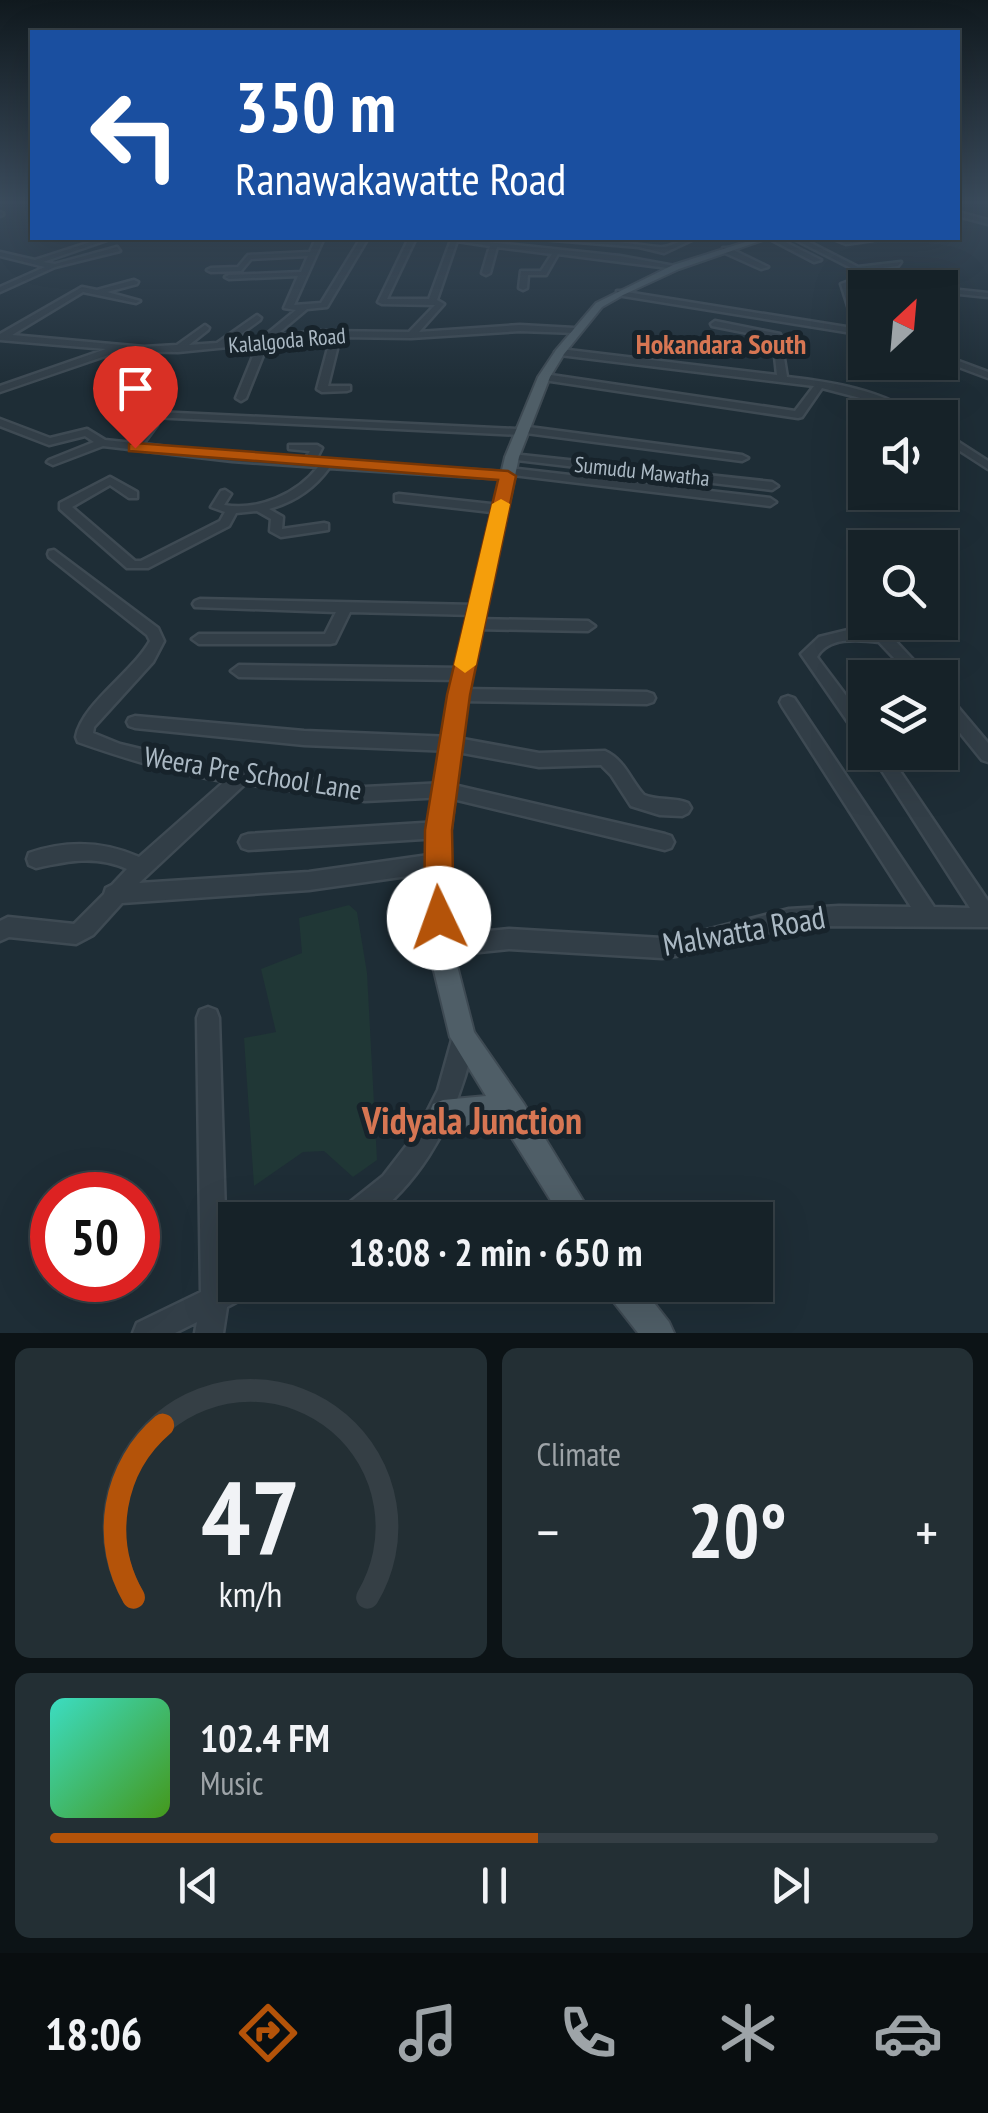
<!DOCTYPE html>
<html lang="en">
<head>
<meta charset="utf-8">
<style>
	body { margin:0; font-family:"PT Sans Narrow",sans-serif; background:#232f34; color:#f1f3f6; height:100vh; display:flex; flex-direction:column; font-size:38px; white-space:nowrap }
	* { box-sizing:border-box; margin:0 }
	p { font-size:32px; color:#9ea4a8 }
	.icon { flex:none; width:55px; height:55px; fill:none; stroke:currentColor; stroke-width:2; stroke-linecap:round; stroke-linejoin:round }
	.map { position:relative; height:1333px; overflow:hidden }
	.drawer { display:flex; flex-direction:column; gap:15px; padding:15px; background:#0c1316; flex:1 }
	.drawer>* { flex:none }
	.hud { position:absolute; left:30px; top:30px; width:930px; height:210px; border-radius:0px; box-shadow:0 10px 40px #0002,0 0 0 2px #353f45; background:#1a4fa0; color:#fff; overflow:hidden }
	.needle { width:65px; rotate:26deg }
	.tools { position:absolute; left:848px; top:270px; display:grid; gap:20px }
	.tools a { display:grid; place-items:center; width:110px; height:110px; border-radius:0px; background:#162228; box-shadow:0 10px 40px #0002,0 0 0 2px #353f45; font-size:50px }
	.speed { position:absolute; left:30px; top:1172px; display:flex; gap:20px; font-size:50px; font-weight:700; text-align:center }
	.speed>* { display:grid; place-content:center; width:130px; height:130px; border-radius:50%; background:#162228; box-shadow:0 10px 40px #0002,0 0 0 2px #353f45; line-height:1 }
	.speed .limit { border:15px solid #d22; background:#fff; color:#111 }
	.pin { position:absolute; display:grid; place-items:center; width:85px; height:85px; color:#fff; margin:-102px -42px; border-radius:50% 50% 50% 0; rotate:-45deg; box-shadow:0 0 10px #0007 }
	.pin .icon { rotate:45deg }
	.me { position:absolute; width:110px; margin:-55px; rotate:357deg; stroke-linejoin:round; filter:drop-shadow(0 0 8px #0008) }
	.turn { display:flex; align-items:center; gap:35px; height:210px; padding:0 40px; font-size:45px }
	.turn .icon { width:130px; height:130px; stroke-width:2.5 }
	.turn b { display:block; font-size:70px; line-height:85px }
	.big { font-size:75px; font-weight:700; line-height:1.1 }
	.drawer .tile { flex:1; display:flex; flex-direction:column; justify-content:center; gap:15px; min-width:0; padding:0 35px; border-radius:15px; background:#232f34 }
	.drawer .dial { align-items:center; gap:0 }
	.dial svg { height:260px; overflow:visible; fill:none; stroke:#353f45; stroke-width:7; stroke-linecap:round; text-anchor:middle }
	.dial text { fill:#f1f3f6; stroke:none }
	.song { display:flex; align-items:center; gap:30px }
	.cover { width:120px; height:120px; border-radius:15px; background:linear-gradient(135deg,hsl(170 70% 55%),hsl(100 70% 35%)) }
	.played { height:10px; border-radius:5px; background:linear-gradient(90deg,#b45309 55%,#353f45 55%) }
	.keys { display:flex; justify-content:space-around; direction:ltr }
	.heat { display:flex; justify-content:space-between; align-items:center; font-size:55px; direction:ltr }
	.drawer .tiles { flex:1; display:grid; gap:15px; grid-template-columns:1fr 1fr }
	.tile:last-child { grid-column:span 2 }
	.trip { position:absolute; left:218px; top:1202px; width:555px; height:100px; border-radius:0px; background:#162228; box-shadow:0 10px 40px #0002,0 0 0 2px #353f45; font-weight:700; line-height:100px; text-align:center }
	.dock { display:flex; height:160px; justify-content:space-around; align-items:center; background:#090e10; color:#9ea4a8 }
	.dock .icon { width:70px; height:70px }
	.dock .on { color:#b45309 }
	.dock b { font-size:45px; color:#f1f3f6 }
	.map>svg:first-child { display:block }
</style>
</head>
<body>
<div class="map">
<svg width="988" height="1333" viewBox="0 0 988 1333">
	<rect width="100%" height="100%" fill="#1e2d36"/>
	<path fill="#203736" d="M349,905L357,912L367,973L377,1160L353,1177L324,1151L303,1152L254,1186L244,1038L276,1032L261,969L302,953L299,918Z"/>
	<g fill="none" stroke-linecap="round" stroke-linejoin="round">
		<g stroke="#3e4a53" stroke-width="5">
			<path id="minor" d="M0,212L3,213V215L0,216Z
				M958,212L988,220V224L958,216Z
				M103,238L110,239L43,262L55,264L117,247L120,251L55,267L0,292V287L45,267L0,256V252L35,260Z
				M316,238L323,240L294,305L321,303L361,238H368L327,307L307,309L275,336L318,331L409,332L435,305L382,304L378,302L409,238H416L387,299H429L451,240L448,238L620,256L680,267L676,269L558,254L546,275H528L527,288L523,290L519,288L521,271H541L552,254L497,247L490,273L486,275L482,273L490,246L457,241L437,300L444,304L419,332L520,325L574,328L578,331L577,333L520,331L411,338L340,337L328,386H350V390L347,391L322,392L317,389L331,337L268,343L246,398L241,401L236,398L258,344L178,352L120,351L0,392V386L106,349L0,340V334L82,287L97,290L134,280L138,282L137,284L107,292L140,301L136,303L83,292L12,335L144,347L177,345L205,325L209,328L208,330L189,345L217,343L257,315L261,318L260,320L230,342L262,338L296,310L284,308L298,276L229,279L225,277L229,275L301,272L308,256L251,259L241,271L211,272L207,270L211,268L238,267L248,255L310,252Z
				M529,238C572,235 616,242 658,247C671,249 682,237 696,238L664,253L639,247Z
				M768,238H777L821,260L814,262Z
				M792,238H801L858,267L901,262L898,266L866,270L888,279L925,288L902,287L871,278L849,285L861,323L854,325L841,284L865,275Z
				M831,238H869L873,240L846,244Z
				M723,248H729L768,267L761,269L723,252Z
				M940,288L988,293V297L940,292Z
				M620,291L865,330V336L860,335L861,357L856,360L851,357L852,333L617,295V291Z
				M715,321L780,334L787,377C831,382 884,390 920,418H907L887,405L822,388L802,417L798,418L544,380L539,377L544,374L795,411L814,386L560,355L555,352L560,349L777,375L773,338L712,326L711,324Z
				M940,354L988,372V378L940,360Z
				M135,411L516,429L521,426L742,455L748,458L742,461L526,433L521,435L131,416L130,414Z
				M0,419L50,438L87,429L105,440L133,443L148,423L152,422L157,425L143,444L232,455L305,459L310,451L289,449V445H317L322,448L316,460L504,472L505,469L509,468L770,498L776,502L770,506L513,475L512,478L508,479L329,468C314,489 294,502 269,509L283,517L282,529L324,523L328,524V530L281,537L270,531L271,519L257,511L236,513L229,526L148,568H127L60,509V503L110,477L137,492V498H129L110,485L72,507L135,561H141L220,521L225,512L211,507L221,491L225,490L231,494L224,505C259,511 297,494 318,467L232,461L103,446L53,465L47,462L49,460L94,442L85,436L49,445L0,426Z
				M940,430L988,461V469L940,438Z
				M512,454L772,482L778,486L772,490L508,459L506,457Z
				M399,494L500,505L506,509L500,513L395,501V495Z
				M54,550L158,628L164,641L153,662L94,727L93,733L120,744L199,763L365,787L445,783L665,834L671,836L674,842L671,848L665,850L445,797L365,801L245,784L139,883L309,872L436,854L443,857L445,863L443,869L436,872L309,890L122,903L93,935L76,944L9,937L0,941V921L8,917L74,924L104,894L106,888L112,885L127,869C96,855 68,861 36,868L29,865L27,859L29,853C67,840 103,841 139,857L225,781C175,774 126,759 78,742L76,737C82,704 132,673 150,641L147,635L49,557L48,554L49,551Z
				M200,599L476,605L483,610L476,615L350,612L335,643L330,644H199L192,639L199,634H325L336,612L195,607L193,604L195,601Z
				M474,619L588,621L595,626L588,631L474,629L467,624Z
				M852,629L888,633L930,678H913L879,642C857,639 828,637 817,657L865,721V740L859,738L801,654L819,637Z
				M239,665L463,668L468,670L471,674L468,678L463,680L239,677L231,671Z
				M459,689L647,692L653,694L655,698L653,702L647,704L459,701L454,699L451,695L454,691Z
				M940,691L946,693L988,743V762L982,760L940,708Z
				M788,696L794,698L934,907L970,908L870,752H887L988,901V927L814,926L773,931L695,953L662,958L509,949L440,956L433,953L430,946L433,939L440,936L509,929L662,938L695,933L789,909L839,906L911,907L782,706L780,702L782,698Z
				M135,716L304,731L452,737L539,753L605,751C625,760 630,780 644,795C658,801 674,797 688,803L691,808L688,813L682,816L660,815L631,806L611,775L601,765L539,767L452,751L304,745L135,728L129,726L127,722L129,718Z
				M439,822L445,824L448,830L445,836L439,838L248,850L242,848L239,842L242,836L248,834Z
				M208,1007L216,1010L219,1018L227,1279L235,1275V1285H255L251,1294L227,1307L223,1333H195L197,1322L175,1333H133L137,1323L201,1292L197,1018L200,1010Z
				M463,1026L471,1029C476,1043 469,1062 465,1076C448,1132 417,1185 369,1220H335L339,1211L383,1176L417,1132L438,1090L455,1029Z"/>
		</g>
		<g stroke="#3e4a53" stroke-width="4">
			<path id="major" d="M758,238H769L679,269L623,295L602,307L564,354L550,377L519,457L468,695L447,863L452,946L474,1032L524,1104L595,1220H563L502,1122L443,1128L433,1124L429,1114L433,1104L443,1100L486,1096L450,1037L428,946L425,863L450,695L505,457L538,377L556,350L596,303L673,265Z
				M605,1285H640L669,1322L674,1333H638L609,1296Z"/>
		</g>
		<use href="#minor" fill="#323e47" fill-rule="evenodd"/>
		<use href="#major" fill="#4f5e67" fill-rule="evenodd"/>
	</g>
	<linearGradient id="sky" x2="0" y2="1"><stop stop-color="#10191e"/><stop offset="0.52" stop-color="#3b4c5d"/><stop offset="1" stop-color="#3b4c5d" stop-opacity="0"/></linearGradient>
	<rect width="988" height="389" fill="url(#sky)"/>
	<path fill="#b45309" stroke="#753606" stroke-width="2.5" d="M135,443L508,471L516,476L470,695L452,830L454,918L450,928L439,932L428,928L424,918L425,830L447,695L498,480L129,451V444Z"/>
	<path fill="#f59e0b" d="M501,499L510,504L476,665L465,673L454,665L492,504Z"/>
	<g text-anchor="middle" stroke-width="10" stroke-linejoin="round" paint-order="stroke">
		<g font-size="22" fill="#abb9c4" stroke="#17232b">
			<text transform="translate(287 340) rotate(-5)" y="8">Kalalgoda Road</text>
			<text transform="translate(642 471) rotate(6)" y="8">Sumudu Mawatha</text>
		</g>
		<g font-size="28" font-weight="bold" fill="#d77653" stroke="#17232b">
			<text x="721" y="354">Hokandara South</text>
		</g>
		<g font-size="28" fill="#abb9c4" stroke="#17232b">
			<text transform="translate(253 773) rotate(9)" y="10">Weera Pre School Lane</text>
		</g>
		<g font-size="32" fill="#abb9c4" stroke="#17232b">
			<text transform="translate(744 931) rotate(-10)" y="11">Malwatta Road</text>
		</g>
		<g font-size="38" font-weight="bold" fill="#d77653" stroke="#17232b">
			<text x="472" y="1134">Vidyala Junction</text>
		</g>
	</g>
</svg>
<div class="tools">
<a><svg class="needle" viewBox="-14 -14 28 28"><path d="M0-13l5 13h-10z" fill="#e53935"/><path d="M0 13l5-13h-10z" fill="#9ea4a8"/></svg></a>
<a><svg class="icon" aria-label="sound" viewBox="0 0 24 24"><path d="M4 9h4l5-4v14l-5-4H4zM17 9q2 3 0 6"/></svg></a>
<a><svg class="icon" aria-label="search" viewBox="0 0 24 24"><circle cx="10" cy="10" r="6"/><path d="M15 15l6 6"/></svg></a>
<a><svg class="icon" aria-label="layers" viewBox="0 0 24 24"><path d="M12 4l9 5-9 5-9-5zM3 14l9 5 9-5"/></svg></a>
</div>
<div class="speed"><div class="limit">50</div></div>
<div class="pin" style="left:135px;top:448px;background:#d93025"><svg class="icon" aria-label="arrive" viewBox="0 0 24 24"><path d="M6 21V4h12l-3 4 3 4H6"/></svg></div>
<svg class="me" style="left:439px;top:918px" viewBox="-20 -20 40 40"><circle r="19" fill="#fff"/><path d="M0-13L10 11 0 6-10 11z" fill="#b45309"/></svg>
<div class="trip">18:08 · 2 min · 650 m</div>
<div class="hud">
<div class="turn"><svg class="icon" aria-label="left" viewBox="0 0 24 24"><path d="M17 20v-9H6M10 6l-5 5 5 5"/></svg><div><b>350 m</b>Ranawakawatte Road</div></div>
</div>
</div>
<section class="drawer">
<div class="tiles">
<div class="tile dial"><svg viewBox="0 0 100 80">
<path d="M14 69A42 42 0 1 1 86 69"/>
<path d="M14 69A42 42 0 0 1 23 16" stroke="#b45309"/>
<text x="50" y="56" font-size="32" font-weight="700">47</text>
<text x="50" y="72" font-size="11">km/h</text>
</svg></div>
<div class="tile"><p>Climate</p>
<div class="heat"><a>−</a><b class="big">20°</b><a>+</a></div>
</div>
<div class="tile">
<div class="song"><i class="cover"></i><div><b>102.4 FM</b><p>Music</p></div></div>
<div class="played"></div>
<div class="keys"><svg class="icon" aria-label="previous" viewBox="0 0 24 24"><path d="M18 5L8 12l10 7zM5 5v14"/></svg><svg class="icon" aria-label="pause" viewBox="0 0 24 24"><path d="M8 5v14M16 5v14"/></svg><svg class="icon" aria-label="next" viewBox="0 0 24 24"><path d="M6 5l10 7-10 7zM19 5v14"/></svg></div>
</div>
</div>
</section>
<nav class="dock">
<b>18:06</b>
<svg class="icon on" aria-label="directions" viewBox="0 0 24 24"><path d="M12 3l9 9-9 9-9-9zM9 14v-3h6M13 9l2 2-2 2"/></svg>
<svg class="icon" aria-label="music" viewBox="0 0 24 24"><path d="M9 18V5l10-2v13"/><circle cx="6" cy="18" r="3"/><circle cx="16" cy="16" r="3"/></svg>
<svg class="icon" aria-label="phone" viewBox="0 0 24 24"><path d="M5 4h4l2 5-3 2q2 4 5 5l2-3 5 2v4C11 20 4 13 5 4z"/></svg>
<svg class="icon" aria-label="climate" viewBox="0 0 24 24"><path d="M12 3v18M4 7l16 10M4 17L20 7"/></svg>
<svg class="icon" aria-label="car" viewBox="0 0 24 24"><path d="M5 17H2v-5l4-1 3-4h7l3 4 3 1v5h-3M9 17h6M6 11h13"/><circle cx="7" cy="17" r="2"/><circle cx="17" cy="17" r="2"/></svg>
</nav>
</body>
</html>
